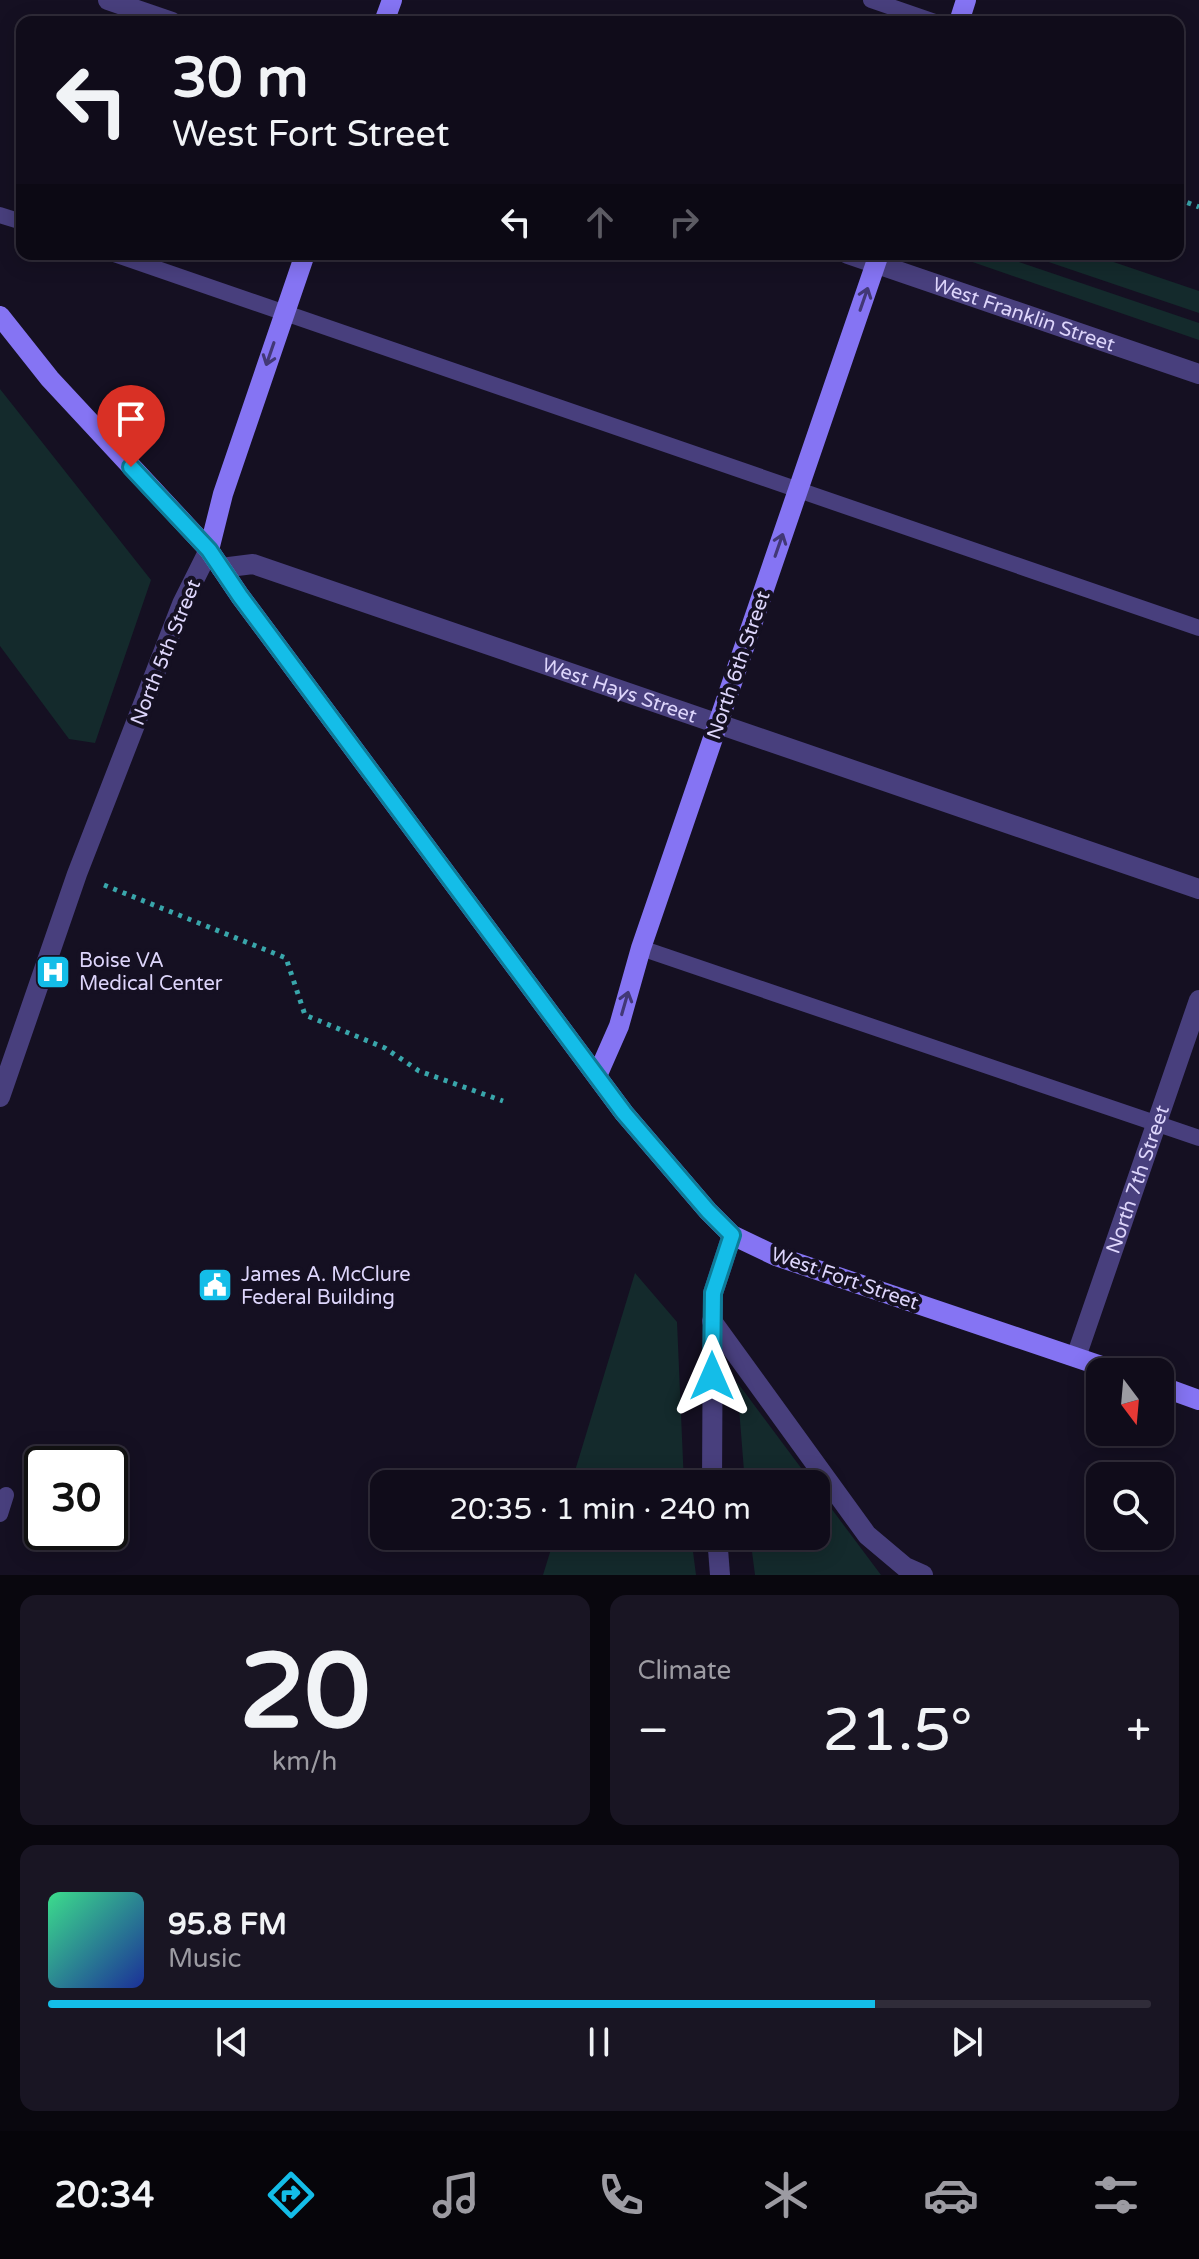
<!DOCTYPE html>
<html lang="en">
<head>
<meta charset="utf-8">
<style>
	body { margin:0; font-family:"Varela Round",sans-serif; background:#191523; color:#f1f3f6; height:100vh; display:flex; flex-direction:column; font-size:30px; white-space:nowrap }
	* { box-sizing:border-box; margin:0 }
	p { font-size:26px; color:#9c9ba2 }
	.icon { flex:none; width:44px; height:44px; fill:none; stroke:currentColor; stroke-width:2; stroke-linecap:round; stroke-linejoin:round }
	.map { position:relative; height:1575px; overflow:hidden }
	.side { display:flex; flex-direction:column; gap:20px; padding:20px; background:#09070e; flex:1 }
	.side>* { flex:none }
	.hud { position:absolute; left:16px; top:16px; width:1168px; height:244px; border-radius:16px; box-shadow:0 4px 20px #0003,0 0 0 2px #302c39; background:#100c1a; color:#f1f3f6; overflow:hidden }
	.needle { width:52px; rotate:164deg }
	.controls { position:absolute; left:1086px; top:1358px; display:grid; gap:16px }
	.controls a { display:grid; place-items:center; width:88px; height:88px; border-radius:16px; background:#100c1a; box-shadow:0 4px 20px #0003,0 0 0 2px #302c39; font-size:40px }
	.speed { position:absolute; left:24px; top:1446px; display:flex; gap:16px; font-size:40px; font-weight:700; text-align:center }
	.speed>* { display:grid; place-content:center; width:104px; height:104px; border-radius:50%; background:#100c1a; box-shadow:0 4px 20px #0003,0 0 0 2px #302c39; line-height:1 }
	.speed .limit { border:4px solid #111; border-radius:12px; background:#fff; color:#111 }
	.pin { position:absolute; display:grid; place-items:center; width:68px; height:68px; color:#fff; margin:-82px -34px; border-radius:50% 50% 50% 0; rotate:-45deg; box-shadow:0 0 8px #0007 }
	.pin .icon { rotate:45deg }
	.me { position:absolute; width:88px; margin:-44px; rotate:0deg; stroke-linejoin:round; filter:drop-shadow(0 0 6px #0008) }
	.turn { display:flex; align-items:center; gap:28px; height:168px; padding:0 24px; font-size:36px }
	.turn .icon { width:104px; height:104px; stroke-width:2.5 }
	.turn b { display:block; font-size:56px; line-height:68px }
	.lanes { display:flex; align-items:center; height:76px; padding:0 24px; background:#0003; justify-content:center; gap:40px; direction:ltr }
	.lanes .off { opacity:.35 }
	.big { font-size:60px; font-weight:600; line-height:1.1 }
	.side .card { flex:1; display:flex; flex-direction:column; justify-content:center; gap:12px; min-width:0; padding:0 28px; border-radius:16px; background:#191523 }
	.side .dial { align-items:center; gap:0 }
	.dial b { font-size:104px; line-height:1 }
	.song { display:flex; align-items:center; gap:24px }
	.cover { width:96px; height:96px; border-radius:12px; background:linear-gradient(135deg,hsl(150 70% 55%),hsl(230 70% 35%)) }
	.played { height:8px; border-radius:4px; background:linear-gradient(90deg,#14bde8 75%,#302c39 75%) }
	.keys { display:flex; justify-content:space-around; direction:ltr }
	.heat { display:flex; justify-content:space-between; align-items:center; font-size:44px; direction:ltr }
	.side .tiles { flex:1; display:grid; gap:20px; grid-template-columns:1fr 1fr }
	.card:last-child { grid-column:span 2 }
	.trip { position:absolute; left:370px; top:1470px; width:460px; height:80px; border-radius:16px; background:#100c1a; box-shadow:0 4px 20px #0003,0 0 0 2px #302c39; font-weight:600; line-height:80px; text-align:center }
	.tabs { display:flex; height:128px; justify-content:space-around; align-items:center; background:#06050a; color:#9c9ba2 }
	.tabs .icon { width:56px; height:56px }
	.tabs .current { color:#14bde8 }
	.tabs b { font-size:36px; color:#f1f3f6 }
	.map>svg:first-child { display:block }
</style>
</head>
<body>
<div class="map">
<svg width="1199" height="1575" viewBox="0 0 1199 1575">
	<rect width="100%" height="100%" fill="#151022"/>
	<path fill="#142a2c" d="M959,254H995L1199,323V340L958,257Z
		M1025,254H1090L1199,291V313Z
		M0,389L151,580L95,743L69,739L0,646Z
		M635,1273L677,1322L684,1484H571Z
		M737,1382L813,1484H745Z
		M816,1488L881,1575H755L750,1536H816Z
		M555,1536H691L696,1575H543Z"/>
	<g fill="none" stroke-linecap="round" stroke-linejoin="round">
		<path stroke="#39a6ab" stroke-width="5" stroke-dasharray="4 6" stroke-linecap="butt" d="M1178,199L1199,207
			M104,885L286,958L305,1015L385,1048L419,1071L503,1101"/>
		<path stroke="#483f7d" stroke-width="16" d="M871,0L935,22
			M0,215L22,222
			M114,254L1199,628
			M641,948L1199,1138
			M0,1514L6,1495"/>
		<g stroke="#483f7d" stroke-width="20">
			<path d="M108,0L172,22"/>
			<path id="s1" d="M848,254L1199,374"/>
			<path id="s2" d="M221,568L253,564L1199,889"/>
			<path d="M0,1097L77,874L182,604L209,550"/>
			<path d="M712,1321L867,1535L905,1567L923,1575"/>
			<path id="s3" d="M1076,1357L1199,1000"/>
			<path d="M712,1484L713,1293L732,1235"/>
			<path d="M717,1536L720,1575"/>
		</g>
		<path stroke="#8574f3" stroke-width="20" d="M384,22L392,0
			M959,22L966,0
			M0,316L50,379L209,550L240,596L624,1113L708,1211L732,1235L776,1256L1119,1372
			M209,550L223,494L305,254
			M597,1076L619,1026L641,948L879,254
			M1160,1386L1199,1400"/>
	</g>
	<defs><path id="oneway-shaft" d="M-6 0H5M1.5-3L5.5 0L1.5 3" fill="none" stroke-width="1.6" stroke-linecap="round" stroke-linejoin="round" transform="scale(2)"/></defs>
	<g stroke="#423876">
		<use href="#oneway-shaft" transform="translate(864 299) rotate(-71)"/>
		<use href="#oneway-shaft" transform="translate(270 354) rotate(109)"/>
		<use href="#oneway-shaft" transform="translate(779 545) rotate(-71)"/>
		<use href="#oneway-shaft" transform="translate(625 1003) rotate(-74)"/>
	</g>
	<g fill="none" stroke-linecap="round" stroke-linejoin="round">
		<g stroke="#0d7b97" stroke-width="20">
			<path id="route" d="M131,467L209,550L240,596L624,1113L708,1211L732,1235L713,1293L712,1376"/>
		</g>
		<use href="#route" stroke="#14bde8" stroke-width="14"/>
	</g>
	<defs>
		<g id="hospital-square" transform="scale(1.8)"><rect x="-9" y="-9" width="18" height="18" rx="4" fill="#14bde8" stroke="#151022"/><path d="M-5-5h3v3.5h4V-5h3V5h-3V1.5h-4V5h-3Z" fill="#fff"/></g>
		<g id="civic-square" transform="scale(1.8)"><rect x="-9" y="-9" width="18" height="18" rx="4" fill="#14bde8" stroke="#151022"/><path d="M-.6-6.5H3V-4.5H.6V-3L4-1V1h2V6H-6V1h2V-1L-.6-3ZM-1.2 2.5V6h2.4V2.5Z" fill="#fff"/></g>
	</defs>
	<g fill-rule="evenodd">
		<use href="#hospital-square" x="53" y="972"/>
		<use href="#civic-square" x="215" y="1285"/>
	</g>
	<g text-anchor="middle" stroke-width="8" stroke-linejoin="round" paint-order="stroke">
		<g font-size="20" fill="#ddd5fb" stroke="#151022">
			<text dy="7" stroke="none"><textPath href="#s1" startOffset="186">West Franklin Street</textPath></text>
			<text transform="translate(165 652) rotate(-68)" y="7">North 5th Street</text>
			<text transform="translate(738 665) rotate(-71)" y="7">North 6th Street</text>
			<text dy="7" stroke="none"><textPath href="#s2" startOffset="420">West Hays Street</textPath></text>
			<text dy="7" stroke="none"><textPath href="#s3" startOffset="188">North 7th Street</textPath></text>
			<text transform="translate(845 1278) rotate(19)" y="7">West Fort Street</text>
		</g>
		<g font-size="20" fill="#ddd5fb" stroke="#151022" text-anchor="start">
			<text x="79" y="967">Boise VA<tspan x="79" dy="23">Medical Center</tspan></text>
			<text x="241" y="1281">James A. McClure<tspan x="241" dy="23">Federal Building</tspan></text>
		</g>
	</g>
</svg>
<div class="controls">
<a><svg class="needle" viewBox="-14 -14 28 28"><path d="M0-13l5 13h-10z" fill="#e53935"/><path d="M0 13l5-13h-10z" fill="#9c9ba2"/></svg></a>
<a><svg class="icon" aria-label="search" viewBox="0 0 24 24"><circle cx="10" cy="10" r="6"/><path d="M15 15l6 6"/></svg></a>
</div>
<div class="speed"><div class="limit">30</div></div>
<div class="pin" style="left:131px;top:467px;background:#d93025"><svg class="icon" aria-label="arrive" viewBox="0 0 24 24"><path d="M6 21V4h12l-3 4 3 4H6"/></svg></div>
<svg class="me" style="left:712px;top:1376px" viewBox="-20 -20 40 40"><path d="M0-17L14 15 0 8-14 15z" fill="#14bde8" stroke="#fff" stroke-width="4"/></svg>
<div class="trip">20:35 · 1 min · 240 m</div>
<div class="hud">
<div class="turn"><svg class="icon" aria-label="left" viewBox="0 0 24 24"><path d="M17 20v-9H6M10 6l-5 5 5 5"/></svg><div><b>30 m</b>West Fort Street</div></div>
<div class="lanes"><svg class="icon" aria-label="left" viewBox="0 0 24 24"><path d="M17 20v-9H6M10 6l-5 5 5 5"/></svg><svg class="icon off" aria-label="ahead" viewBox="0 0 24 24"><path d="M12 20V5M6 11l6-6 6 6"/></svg><svg class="icon off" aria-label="right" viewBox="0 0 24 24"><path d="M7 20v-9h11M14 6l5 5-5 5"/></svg></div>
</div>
</div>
<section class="side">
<div class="tiles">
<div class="card dial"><b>20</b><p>km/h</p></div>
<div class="card"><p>Climate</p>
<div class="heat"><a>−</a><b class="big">21.5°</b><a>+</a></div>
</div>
<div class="card">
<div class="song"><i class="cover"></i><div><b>95.8 FM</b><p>Music</p></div></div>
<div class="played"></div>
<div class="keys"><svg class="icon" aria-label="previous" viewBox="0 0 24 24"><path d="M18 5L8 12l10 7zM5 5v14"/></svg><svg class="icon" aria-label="pause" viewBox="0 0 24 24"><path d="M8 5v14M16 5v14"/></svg><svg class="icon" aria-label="next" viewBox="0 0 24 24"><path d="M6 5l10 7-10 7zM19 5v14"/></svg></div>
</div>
</div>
</section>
<nav class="tabs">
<b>20:34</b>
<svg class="icon current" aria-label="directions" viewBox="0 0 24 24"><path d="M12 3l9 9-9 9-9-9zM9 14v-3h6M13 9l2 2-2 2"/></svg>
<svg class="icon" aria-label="music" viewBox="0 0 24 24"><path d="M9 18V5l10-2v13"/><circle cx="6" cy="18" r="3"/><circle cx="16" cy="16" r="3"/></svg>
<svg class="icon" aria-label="phone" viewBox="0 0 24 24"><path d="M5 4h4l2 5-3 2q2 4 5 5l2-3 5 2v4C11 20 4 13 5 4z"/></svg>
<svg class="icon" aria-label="climate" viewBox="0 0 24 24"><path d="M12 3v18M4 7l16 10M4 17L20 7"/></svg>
<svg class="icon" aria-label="car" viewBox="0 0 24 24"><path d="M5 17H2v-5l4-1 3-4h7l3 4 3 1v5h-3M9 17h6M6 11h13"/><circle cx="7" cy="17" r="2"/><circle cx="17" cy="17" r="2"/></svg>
<svg class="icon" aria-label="filters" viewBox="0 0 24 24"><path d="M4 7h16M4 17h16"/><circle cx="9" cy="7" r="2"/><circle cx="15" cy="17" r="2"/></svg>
</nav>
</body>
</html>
